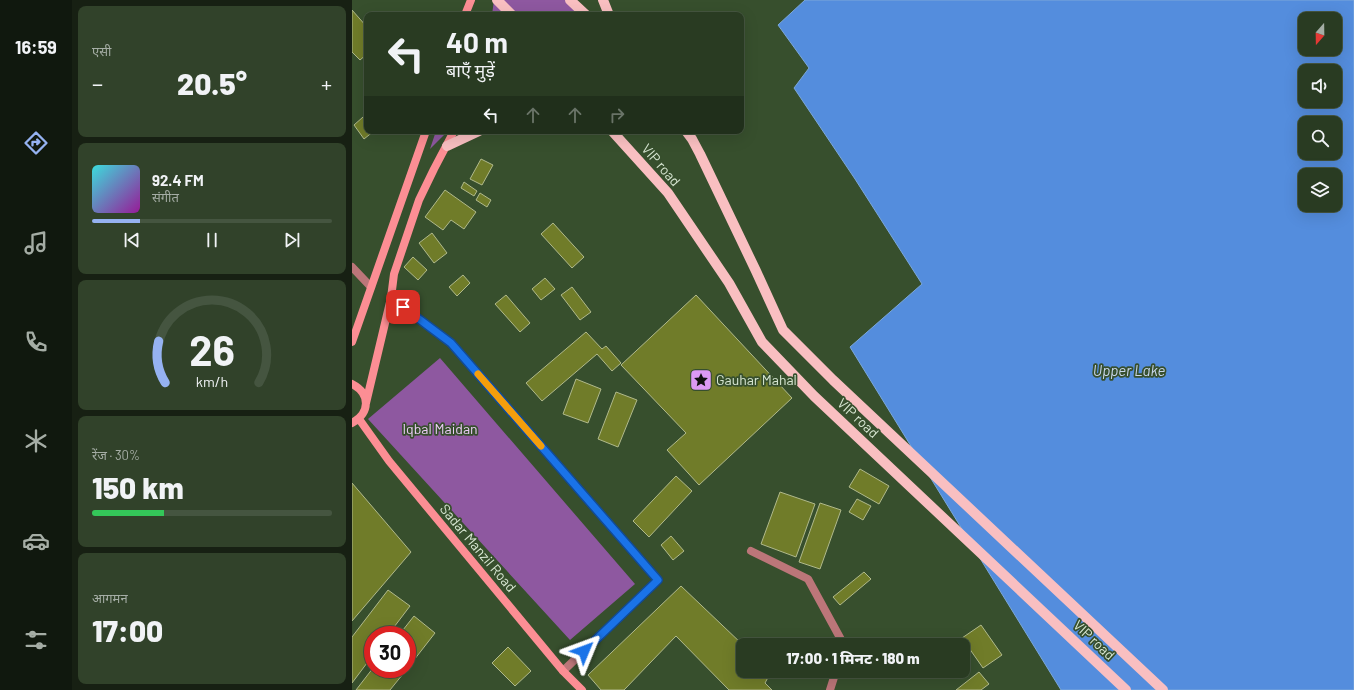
<!DOCTYPE html>
<html lang="hi">
<head>
<meta charset="utf-8">
<style>
	body { margin:0; font-family:Barlow,"Noto Sans Devanagari",sans-serif; background:#31422a; color:#f1f3f6; height:100vh; display:flex; flex-direction:column; font-size:15px; white-space:nowrap }
	* { box-sizing:border-box; margin:0 }
	p { font-size:13px; color:#a5ada5 }
	.icon { flex:none; width:22px; height:22px; fill:none; stroke:currentColor; stroke-width:2; stroke-linecap:round; stroke-linejoin:round }
	.map { position:relative; flex:1; overflow:hidden }
	.sheet { display:flex; flex-direction:column; gap:6px; padding:6px; background:#172013; width:280px }
	.sheet>* { flex:none }
	.hud { position:absolute; left:12px; top:12px; width:380px; height:122px; border-radius:8px; box-shadow:0 4px 16px #0002,0 0 0 1px #455540; background:#293b22; color:#f1f3f6; overflow:hidden }
	.needle { width:26px; rotate:200deg }
	.controls { position:absolute; left:946px; top:12px; display:grid; gap:8px }
	.controls a { display:grid; place-items:center; width:44px; height:44px; border-radius:8px; background:#293b22; box-shadow:0 4px 16px #0002,0 0 0 1px #455540; font-size:20px }
	.speed { position:absolute; left:12px; top:626px; display:flex; gap:8px; font-size:20px; font-weight:700; text-align:center }
	.speed>* { display:grid; place-content:center; width:52px; height:52px; border-radius:50%; background:#293b22; box-shadow:0 4px 16px #0002,0 0 0 1px #455540; line-height:1 }
	.speed .limit { border:6px solid #d22; background:#fff; color:#111 }
	.pin { position:absolute; display:grid; place-items:center; width:34px; height:34px; color:#fff; margin:-17px; border-radius:8px; box-shadow:0 2px 6px #0006 }
	.me { position:absolute; width:44px; margin:-22px; rotate:46deg; stroke-linejoin:round; filter:drop-shadow(0 0 3px #0008) }
	.turn { display:flex; align-items:center; gap:14px; height:84px; padding:0 16px; font-size:18px }
	.turn .icon { width:52px; height:52px; stroke-width:2.5 }
	.turn b { display:block; font-size:28px; line-height:34px }
	.lanes { display:flex; align-items:center; height:38px; padding:0 16px; background:#0003; justify-content:center; gap:20px; direction:ltr }
	.lanes .off { opacity:.35 }
	.big { font-size:30px; font-weight:800; line-height:1.1 }
	.sheet .widget { flex:1; display:flex; flex-direction:column; justify-content:center; gap:6px; min-width:0; padding:0 14px; border-radius:8px; background:#31422a }
	.sheet .dial { align-items:center; gap:0 }
	.dial svg { height:104px; overflow:visible; fill:none; stroke:#455540; stroke-width:7; stroke-linecap:round; text-anchor:middle }
	.dial text { fill:#f1f3f6; stroke:none }
	.song { display:flex; align-items:center; gap:12px }
	.cover { width:48px; height:48px; border-radius:6px; background:linear-gradient(135deg,hsl(180 70% 55%),hsl(300 70% 35%)) }
	.played { height:4px; border-radius:2px; background:linear-gradient(90deg,#95b2f1 20%,#455540 20%) }
	.keys { display:flex; justify-content:space-around; direction:ltr }
	.heat { display:flex; justify-content:space-between; align-items:center; font-size:22px; direction:ltr }
	.charge { height:6px; border-radius:3px; background:linear-gradient(90deg,#34c759 30%,#455540 0) }
	.trip { position:absolute; left:384px; top:638px; width:234px; height:40px; border-radius:8px; background:#293b22; box-shadow:0 4px 16px #0002,0 0 0 1px #455540; font-weight:800; line-height:40px; text-align:center }
	main { display:flex; flex:1; min-height:0 }
	.dock { display:flex; flex-direction:column; width:72px; justify-content:space-around; align-items:center; background:#10180e; color:#a5ada5 }
	.dock .icon { width:28px; height:28px }
	.dock .current { color:#95b2f1 }
	.dock b { font-size:18px; color:#f1f3f6 }
	.map>svg:first-child { display:block }
</style>
</head>
<body>
<main>
<nav class="dock">
<b>16:59</b>
<svg class="icon current" aria-label="directions" viewBox="0 0 24 24"><path d="M12 3l9 9-9 9-9-9zM9 14v-3h6M13 9l2 2-2 2"/></svg>
<svg class="icon" aria-label="music" viewBox="0 0 24 24"><path d="M9 18V5l10-2v13"/><circle cx="6" cy="18" r="3"/><circle cx="16" cy="16" r="3"/></svg>
<svg class="icon" aria-label="phone" viewBox="0 0 24 24"><path d="M5 4h4l2 5-3 2q2 4 5 5l2-3 5 2v4C11 20 4 13 5 4z"/></svg>
<svg class="icon" aria-label="climate" viewBox="0 0 24 24"><path d="M12 3v18M4 7l16 10M4 17L20 7"/></svg>
<svg class="icon" aria-label="car" viewBox="0 0 24 24"><path d="M5 17H2v-5l4-1 3-4h7l3 4 3 1v5h-3M9 17h6M6 11h13"/><circle cx="7" cy="17" r="2"/><circle cx="17" cy="17" r="2"/></svg>
<svg class="icon" aria-label="filters" viewBox="0 0 24 24"><path d="M4 7h16M4 17h16"/><circle cx="9" cy="7" r="2"/><circle cx="15" cy="17" r="2"/></svg>
</nav>
<section class="sheet">
<div class="widget"><p>एसी</p>
<div class="heat"><a>−</a><b class="big">20.5°</b><a>+</a></div>
</div>
<div class="widget">
<div class="song"><i class="cover"></i><div><b>92.4 FM</b><p>संगीत</p></div></div>
<div class="played"></div>
<div class="keys"><svg class="icon" aria-label="previous" viewBox="0 0 24 24"><path d="M18 5L8 12l10 7zM5 5v14"/></svg><svg class="icon" aria-label="pause" viewBox="0 0 24 24"><path d="M8 5v14M16 5v14"/></svg><svg class="icon" aria-label="next" viewBox="0 0 24 24"><path d="M6 5l10 7-10 7zM19 5v14"/></svg></div>
</div>
<div class="widget dial"><svg viewBox="0 0 100 80">
<path d="M14 69A42 42 0 1 1 86 69"/>
<path d="M14 69A42 42 0 0 1 9 37" stroke="#95b2f1"/>
<text x="50" y="56" font-size="32" font-weight="700">26</text>
<text x="50" y="72" font-size="11">km/h</text>
</svg></div>
<div class="widget"><p>रेंज · 30%</p><b class="big">150 km</b><div class="charge"></div></div>
<div class="widget"><p>आगमन</p><b class="big">17:00</b></div>
</section>
<div class="map">
<svg width="1002" height="690" viewBox="0 0 1002 690">
	<rect width="100%" height="100%" fill="#374f2d"/>
	<path fill="#8e58a0" d="M142,0H220L223,15H140Z
		M84,131H96L78,149Z
		M88,358L283,584L218,640L16,419Z"/>
	<path fill="#548ddd" stroke="#7ca8da" fill-rule="evenodd" d="M453,0H1002V690H709L498,347L570,284L503,179L442,88L457,68L426,25ZM953,19H983V49H953ZM953,71H983V101H953ZM953,123H983V153H953ZM953,175H983V205H953Z"/>
	<path fill="#707c29" stroke="#b0b98b" d="M0,10L15,27V54L8,60L0,52Z
		M11,117L15,122V131H22L12,139L2,125Z
		M129,159L141,165L130,185L118,179Z
		M112,182L125,191L122,196L109,188Z
		M93,190L124,212L112,229L99,220L91,230L73,217Z
		M128,193L139,200L135,207L124,200Z
		M201,223L232,257L220,268L189,234Z
		M80,233L95,253L82,263L67,243Z
		M61,257L75,270L66,280L52,267Z
		M111,275L118,283L105,296L97,287Z
		M193,278L203,289L189,300L180,289Z
		M220,287L239,312L228,320L209,295Z
		M154,295L178,323L168,332L143,304Z
		M344,295L440,398L347,485L315,450L334,433L269,365Z
		M234,332L250,349L254,346L269,363L260,371L245,354L190,401L174,383Z
		M224,379L249,389L236,423L211,414Z
		M264,392L285,400L266,447L246,439Z
		M508,469L537,486L527,504L497,487Z
		M324,476L340,491L297,537L281,521Z
		M0,483L59,552L0,621Z
		M428,492L463,504L444,557L409,544Z
		M505,499L519,506L511,520L497,512Z
		M468,503L489,510L468,569L447,562Z
		M319,536L332,551L321,560L309,545Z
		M512,572L519,579L488,605L481,597Z
		M329,586L391,645V671L419,672L413,683L420,690H377L324,636L272,690H249L236,675Z
		M36,590L58,606L36,635H21V655L0,683V637Z
		M62,616L83,633L55,669V635H47Z
		M629,625L650,655L631,668L610,638Z
		M156,647L179,671L163,686L140,663Z
		M21,668V669H55L38,690H4Z
		M627,672L637,684L629,690H604Z"/>
	<g fill="none" stroke-linecap="round" stroke-linejoin="round">
		<path stroke="#bc7679" stroke-width="8" d="M0,267L19,287
			M39,298L99,343L306,580L211,671
			M399,551L456,579L492,645
			M478,690L484,671"/>
		<path stroke="#fc8e94" stroke-width="8" d="M113,15L119,0
			M0,342L74,131
			M0,384C19,394 18,413 0,423
			M14,403L39,298L42,274L67,200L82,169L102,131
			M7,419L37,461L211,671L230,690"/>
		<path stroke="#f9bfc1" stroke-width="10" d="M145,0L160,15
			M218,0L234,15
			M251,0L257,15
			M260,131L316,193L377,283L410,342L462,396L774,690
			M334,131L340,139L348,154L404,271L431,330L481,380L811,690
			M95,146L127,131"/>
	</g>
	<g fill="none" stroke-linecap="round" stroke-linejoin="round">
		<g stroke="#114b97" stroke-width="10">
			<path id="route" d="M51,307L99,343L306,580L232,651"/>
		</g>
		<use href="#route" stroke="#1a73e8" stroke-width="7"/>
		<path stroke="#f59e0b" stroke-width="7" d="M126,374L189,446"/>
	</g>
	<defs>
		<g id="sight-square" transform="scale(1.15)"><rect x="-9" y="-9" width="18" height="18" rx="4" fill="#dc99f4" stroke="#374f2d"/><path d="M0-6L1.8-2.2L6-1.7L2.9 1.2L3.7 5.4L0 3.3L-3.7 5.4L-2.9 1.2L-6-1.7L-1.8-2.2Z" fill="#111"/></g>
	</defs>
	<g fill-rule="evenodd">
		<use href="#sight-square" x="349" y="380"/>
	</g>
	<g text-anchor="middle" stroke-width="3.5" stroke-linejoin="round" paint-order="stroke">
		<g font-size="14" fill="#d9e8d4" stroke="#374f2d">
			<text transform="translate(309 165) rotate(49)" y="5">VIP road</text>
			<text transform="translate(506 418) rotate(43)" y="5">VIP road</text>
			<text transform="translate(126 548) rotate(50)" y="5">Sadar Manzil Road</text>
			<text transform="translate(742 640) rotate(43)" y="5">VIP road</text>
		</g>
		<g font-size="14" fill="#d9e8d4" stroke="#374f2d" text-anchor="start">
			<text x="364" y="385">Gauhar Mahal</text>
		</g>
		<g font-size="14" fill="#edcef8" stroke="#374f2d">
			<text x="88" y="434">Iqbal Maidan</text>
		</g>
		<g font-size="15" font-style="italic" fill="#c7d5ea" stroke="#374f2d">
			<text x="777" y="376">Upper Lake</text>
		</g>
	</g>
</svg>
<div class="controls">
<a><svg class="needle" viewBox="-14 -14 28 28"><path d="M0-13l5 13h-10z" fill="#e53935"/><path d="M0 13l5-13h-10z" fill="#a5ada5"/></svg></a>
<a><svg class="icon" aria-label="sound" viewBox="0 0 24 24"><path d="M4 9h4l5-4v14l-5-4H4zM17 9q2 3 0 6"/></svg></a>
<a><svg class="icon" aria-label="search" viewBox="0 0 24 24"><circle cx="10" cy="10" r="6"/><path d="M15 15l6 6"/></svg></a>
<a><svg class="icon" aria-label="layers" viewBox="0 0 24 24"><path d="M12 4l9 5-9 5-9-5zM3 14l9 5 9-5"/></svg></a>
</div>
<div class="speed"><div class="limit">30</div></div>
<div class="pin" style="left:51px;top:307px;background:#d93025"><svg class="icon" aria-label="arrive" viewBox="0 0 24 24"><path d="M6 21V4h12l-3 4 3 4H6"/></svg></div>
<svg class="me" style="left:232px;top:651px" viewBox="-20 -20 40 40"><path d="M0-17L14 15 0 8-14 15z" fill="#1a73e8" stroke="#fff" stroke-width="4"/></svg>
<div class="trip">17:00 · 1 मिनट · 180 m</div>
<div class="hud">
<div class="turn"><svg class="icon" aria-label="left" viewBox="0 0 24 24"><path d="M17 20v-9H6M10 6l-5 5 5 5"/></svg><div><b>40 m</b>बाएँ मुड़ें</div></div>
<div class="lanes"><svg class="icon" aria-label="left" viewBox="0 0 24 24"><path d="M17 20v-9H6M10 6l-5 5 5 5"/></svg><svg class="icon off" aria-label="ahead" viewBox="0 0 24 24"><path d="M12 20V5M6 11l6-6 6 6"/></svg><svg class="icon off" aria-label="ahead" viewBox="0 0 24 24"><path d="M12 20V5M6 11l6-6 6 6"/></svg><svg class="icon off" aria-label="right" viewBox="0 0 24 24"><path d="M7 20v-9h11M14 6l5 5-5 5"/></svg></div>
</div>
</div>
</main>
</body>
</html>
